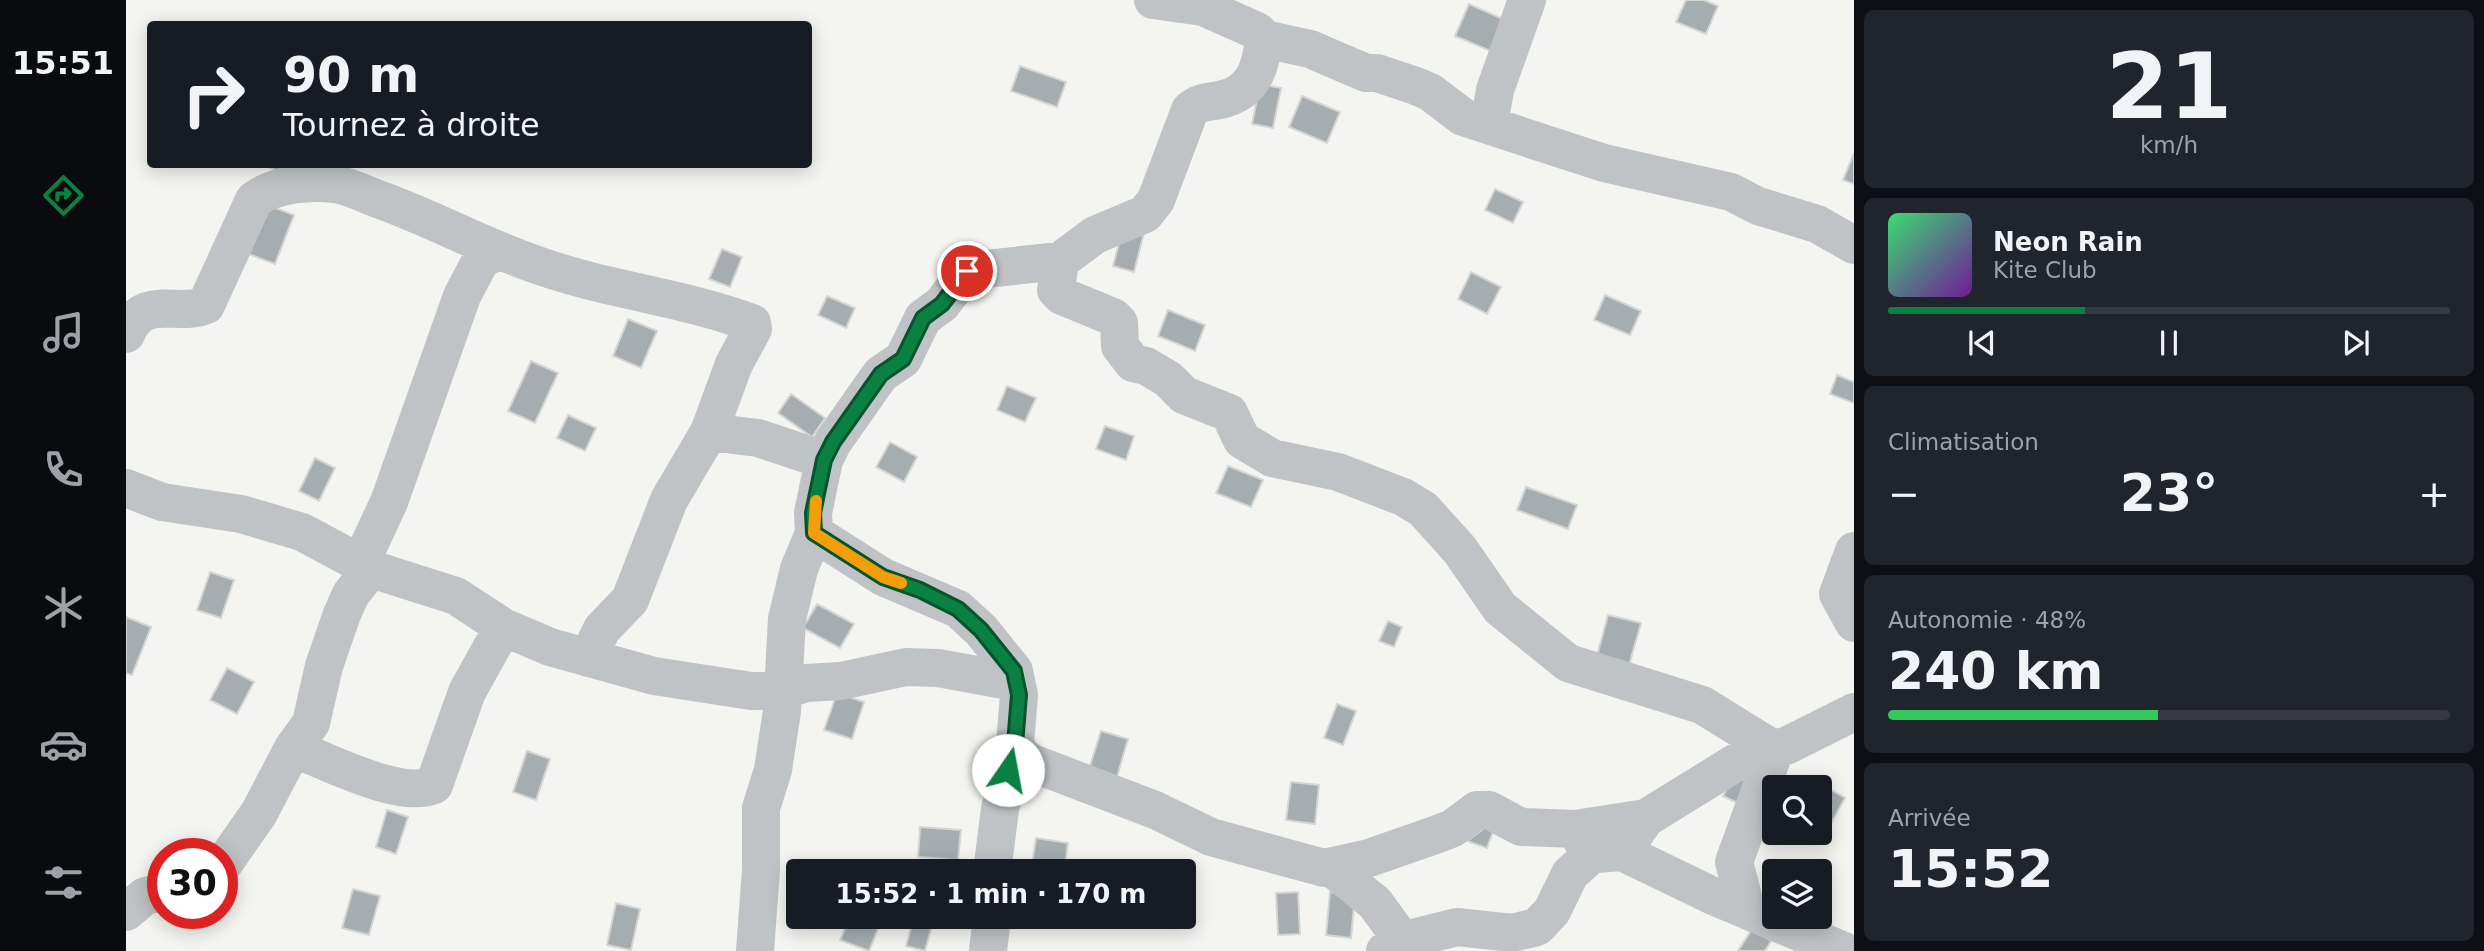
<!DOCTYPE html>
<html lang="fr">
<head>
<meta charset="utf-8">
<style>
	body { margin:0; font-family:"DejaVu Sans",sans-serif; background:#20242c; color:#f1f3f6; height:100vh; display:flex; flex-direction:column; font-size:26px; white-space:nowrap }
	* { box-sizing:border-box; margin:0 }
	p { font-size:23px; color:#9ea1a6 }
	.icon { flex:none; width:38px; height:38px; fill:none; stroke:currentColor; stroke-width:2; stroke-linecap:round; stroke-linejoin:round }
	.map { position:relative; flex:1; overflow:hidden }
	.panel { display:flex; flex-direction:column; gap:10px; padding:10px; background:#0d0f14; width:630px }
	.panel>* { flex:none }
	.banner { position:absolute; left:21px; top:21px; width:665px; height:147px; border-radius:7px; box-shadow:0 4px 18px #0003; background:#171b24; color:#f1f3f6; overflow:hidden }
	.buttons { position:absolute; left:1636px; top:775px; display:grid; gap:14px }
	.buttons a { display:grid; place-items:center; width:70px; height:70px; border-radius:7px; background:#171b24; box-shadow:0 4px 18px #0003; font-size:35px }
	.speed { position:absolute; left:21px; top:838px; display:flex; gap:14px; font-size:35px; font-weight:700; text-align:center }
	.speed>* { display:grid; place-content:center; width:91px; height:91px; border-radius:50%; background:#171b24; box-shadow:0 4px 18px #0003; line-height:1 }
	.speed .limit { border:10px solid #d22; background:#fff; color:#111 }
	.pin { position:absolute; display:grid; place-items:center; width:60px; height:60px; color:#fff; margin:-30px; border:4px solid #fff; border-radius:50%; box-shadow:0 2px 7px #0007 }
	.me { position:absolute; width:77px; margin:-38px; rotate:12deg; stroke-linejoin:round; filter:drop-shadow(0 0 5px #0008) }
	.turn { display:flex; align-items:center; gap:24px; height:147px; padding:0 21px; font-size:32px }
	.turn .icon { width:91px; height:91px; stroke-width:2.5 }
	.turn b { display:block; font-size:49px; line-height:60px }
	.big { font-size:52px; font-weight:700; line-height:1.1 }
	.panel .widget { flex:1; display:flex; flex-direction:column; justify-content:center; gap:10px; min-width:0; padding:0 24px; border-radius:10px; background:#20242c }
	.panel .dial { align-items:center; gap:0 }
	.dial b { font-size:91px; line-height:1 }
	.song { display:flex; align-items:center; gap:21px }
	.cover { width:84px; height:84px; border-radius:10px; background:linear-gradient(135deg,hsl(140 70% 55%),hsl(280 70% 35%)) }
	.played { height:7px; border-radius:4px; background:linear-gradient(90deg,#0b8043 35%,#363941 35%) }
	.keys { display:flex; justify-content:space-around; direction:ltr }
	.heat { display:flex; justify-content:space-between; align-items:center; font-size:38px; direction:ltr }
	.charge { height:10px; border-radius:5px; background:linear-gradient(90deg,#34c759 48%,#363941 0) }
	.trip { position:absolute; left:660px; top:859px; width:410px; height:70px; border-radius:7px; background:#171b24; box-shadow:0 4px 18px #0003; font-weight:700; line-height:70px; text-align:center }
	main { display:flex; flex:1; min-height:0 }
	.tabs { display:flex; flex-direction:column; width:126px; justify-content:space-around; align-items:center; background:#090b0e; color:#9ea1a6 }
	.tabs .icon { width:49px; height:49px }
	.tabs .on { color:#0b8043 }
	.tabs b { font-size:32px; color:#f1f3f6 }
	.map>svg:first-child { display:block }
</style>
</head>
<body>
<main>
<nav class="tabs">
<b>15:51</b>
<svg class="icon on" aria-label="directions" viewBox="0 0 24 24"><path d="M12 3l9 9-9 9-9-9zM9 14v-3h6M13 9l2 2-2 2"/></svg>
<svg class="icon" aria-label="music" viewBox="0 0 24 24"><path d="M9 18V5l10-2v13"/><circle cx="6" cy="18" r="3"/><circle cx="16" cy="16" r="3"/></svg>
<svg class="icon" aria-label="phone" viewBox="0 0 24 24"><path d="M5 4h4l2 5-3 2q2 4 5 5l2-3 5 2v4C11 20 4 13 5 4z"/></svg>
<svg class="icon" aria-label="climate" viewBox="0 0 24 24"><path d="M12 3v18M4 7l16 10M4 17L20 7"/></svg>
<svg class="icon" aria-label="car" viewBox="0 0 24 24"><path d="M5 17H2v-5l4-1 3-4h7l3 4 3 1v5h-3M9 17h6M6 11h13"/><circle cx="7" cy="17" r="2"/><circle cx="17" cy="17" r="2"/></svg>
<svg class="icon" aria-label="filters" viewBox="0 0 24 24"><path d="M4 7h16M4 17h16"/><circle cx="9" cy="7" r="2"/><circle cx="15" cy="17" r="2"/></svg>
</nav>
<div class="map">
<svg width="1728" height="951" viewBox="0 0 1728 951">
	<rect width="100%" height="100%" fill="#f4f4f0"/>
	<path fill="#a6adb1" stroke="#d5d5d3" stroke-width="2" d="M1560,0H1578L1592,6L1580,34L1550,22Z
		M1343,4L1381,21L1367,52L1329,36Z
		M894,66L940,82L931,107L885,91Z
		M1134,84L1155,88L1147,128L1126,124Z
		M1176,96L1214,112L1201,143L1163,127Z
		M1728,153V184L1717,180Z
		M136,164H166L161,176Z
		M1369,189L1397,202L1387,223L1359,210Z
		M139,204L168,215L149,264L120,253Z
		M998,224L1019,229L1008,272L987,266Z
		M596,249L616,257L604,287L583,279Z
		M1345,272L1375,287L1361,314L1332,299Z
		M1479,295L1515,311L1504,335L1468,320Z
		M701,296L729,308L720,328L692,315Z
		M1042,310L1079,325L1069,351L1032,336Z
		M502,319L531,331L515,368L487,356Z
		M405,361L432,373L409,423L382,411Z
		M1711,375L1728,382V403L1704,394Z
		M881,386L910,398L899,422L871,410Z
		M665,394L699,418L686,437L652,413Z
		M442,415L470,428L459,451L431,438Z
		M979,426L1008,436L1000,460L970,449Z
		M764,442L791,457L778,482L750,467Z
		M189,458L209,468L193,501L173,491Z
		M1102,466L1137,480L1125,507L1090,493Z
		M1400,487L1451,505L1442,529L1391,510Z
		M84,572L108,580L95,618L71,610Z
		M691,604L728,624L714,648L677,628Z
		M1482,615L1515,623L1502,669L1470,660Z
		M0,617L25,627L6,675L0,673Z
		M1262,621L1276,627L1268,647L1253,641Z
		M101,668L128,682L111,714L84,700Z
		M711,693L738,702L726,739L698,730Z
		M1211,704L1230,711L1217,745L1198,738Z
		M975,731L1002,739L991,777L963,769Z
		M401,751L424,759L410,800L387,792Z
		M1613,766L1636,778L1620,807L1597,796Z
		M1165,782L1193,785L1189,824L1160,820Z
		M1691,782L1719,798L1698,836L1693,833L1694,788H1687Z
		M261,810L282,817L270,854L250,847Z
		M1372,818L1361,848L1341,841Z
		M794,827L835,830L832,860L792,857Z
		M910,838L942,843L938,872H905Z
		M948,868L974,871L947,872Z
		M227,889L254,896L243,935L216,928Z
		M1172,892L1174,934L1152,935L1150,893Z
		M1204,892L1229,895L1225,938L1200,935Z
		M490,903L514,909L505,950L481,945Z
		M724,917L756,919L743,951L714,940Z
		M788,917L807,922L799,951L780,946Z
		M1626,929L1645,941L1639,951H1612Z"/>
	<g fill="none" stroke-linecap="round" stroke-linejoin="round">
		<path stroke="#bfc3c6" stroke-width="38" d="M1027,0L1077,7L1131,31L1138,39L1184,49L1240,73H1251L1290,86L1304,92L1337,117L1478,163L1605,192L1632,206L1691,224L1728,245
			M1363,124L1369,90L1401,0
			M934,261L930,290L936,296L987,317L993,323L994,346L1007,363L1020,366L1042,379L1058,395L1103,413L1116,440L1146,458L1212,472L1277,497L1297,509L1334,550L1374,608L1442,663L1576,705L1649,750L1608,862L1620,908
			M0,334C17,292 52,318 80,305L128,200C149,184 182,181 209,184C222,186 237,193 249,198C304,217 355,246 411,265C481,290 556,297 626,323L627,329L608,364L583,432L632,438L698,460L687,513L688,533L757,577L832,609L855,630L888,671L893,695L889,744L874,809L866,872
			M698,460L707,442L747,385L755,374L777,359L797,318L816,304L841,271L934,261L969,235L1019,214L1030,200L1064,110C1077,99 1087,103 1101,98C1129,89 1135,65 1138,39
			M0,488L36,502L115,514L176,532L245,569L330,596L377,627L424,647L528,676L625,691H656L680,683L715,681L780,667L812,668L889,682
			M1728,551L1712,594L1728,623
			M235,562L263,502L336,296L355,260L371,251
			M462,658L476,629L504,600L543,500L583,432
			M889,744L895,756L906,763L1029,810L1085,837L1198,868L1243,858L1312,834L1327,828L1351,810H1363L1395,827L1449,829L1520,818
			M167,748L185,723L198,666L216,614L225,594L245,569
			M1496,852L1520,818L1614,760L1662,745L1728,712
			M1470,854L1496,852L1585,895L1718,951
			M96,866L133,813L167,748C200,761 275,800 308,785L341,692L377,627
			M1206,868L1249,903L1273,936L1298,951
			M0,912L19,896L37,892
			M629,951L635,870V808L647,770L656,711L661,619L673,569L688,533
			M862,951L866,917
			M1259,951L1283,939L1331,927L1386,933L1411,927L1426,911L1444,874L1465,855L1449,829"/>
	</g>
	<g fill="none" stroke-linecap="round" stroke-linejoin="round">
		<g stroke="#07532c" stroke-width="18">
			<path id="route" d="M841,271L816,304L797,318L777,359L755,374L707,442L698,460L687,513L688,533L757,577L794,590L832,609L855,630L888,671L893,695L889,744L882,770"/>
		</g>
		<use href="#route" stroke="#0b8043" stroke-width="12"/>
		<path stroke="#f59e0b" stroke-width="12" d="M690,501L688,533L757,577L775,583"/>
	</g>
</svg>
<div class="buttons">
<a><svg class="icon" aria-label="search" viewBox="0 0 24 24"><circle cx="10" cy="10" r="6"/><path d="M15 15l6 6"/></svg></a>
<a><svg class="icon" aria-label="layers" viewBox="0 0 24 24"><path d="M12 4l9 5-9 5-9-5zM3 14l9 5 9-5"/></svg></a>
</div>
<div class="speed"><div class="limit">30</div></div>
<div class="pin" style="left:841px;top:271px;background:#d93025"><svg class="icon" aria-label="arrive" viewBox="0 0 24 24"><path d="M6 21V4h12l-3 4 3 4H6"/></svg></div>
<svg class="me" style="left:882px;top:770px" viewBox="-20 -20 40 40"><circle r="19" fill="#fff"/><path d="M0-13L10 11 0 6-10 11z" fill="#0b8043"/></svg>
<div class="trip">15:52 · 1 min · 170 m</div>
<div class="banner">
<div class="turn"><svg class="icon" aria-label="right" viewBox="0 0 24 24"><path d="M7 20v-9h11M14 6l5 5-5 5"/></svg><div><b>90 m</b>Tournez à droite</div></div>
</div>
</div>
<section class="panel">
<div class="widget dial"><b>21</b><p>km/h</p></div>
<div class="widget">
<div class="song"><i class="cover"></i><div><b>Neon Rain</b><p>Kite Club</p></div></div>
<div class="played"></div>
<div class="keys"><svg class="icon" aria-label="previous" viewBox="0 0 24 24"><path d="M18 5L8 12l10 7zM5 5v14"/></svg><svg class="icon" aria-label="pause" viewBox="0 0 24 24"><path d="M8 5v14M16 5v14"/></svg><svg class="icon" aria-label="next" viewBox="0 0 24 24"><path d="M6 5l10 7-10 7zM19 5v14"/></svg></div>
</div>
<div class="widget"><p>Climatisation</p>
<div class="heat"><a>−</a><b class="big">23°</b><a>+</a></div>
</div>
<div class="widget"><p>Autonomie · 48%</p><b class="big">240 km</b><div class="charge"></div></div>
<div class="widget"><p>Arrivée</p><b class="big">15:52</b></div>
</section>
</main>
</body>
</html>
